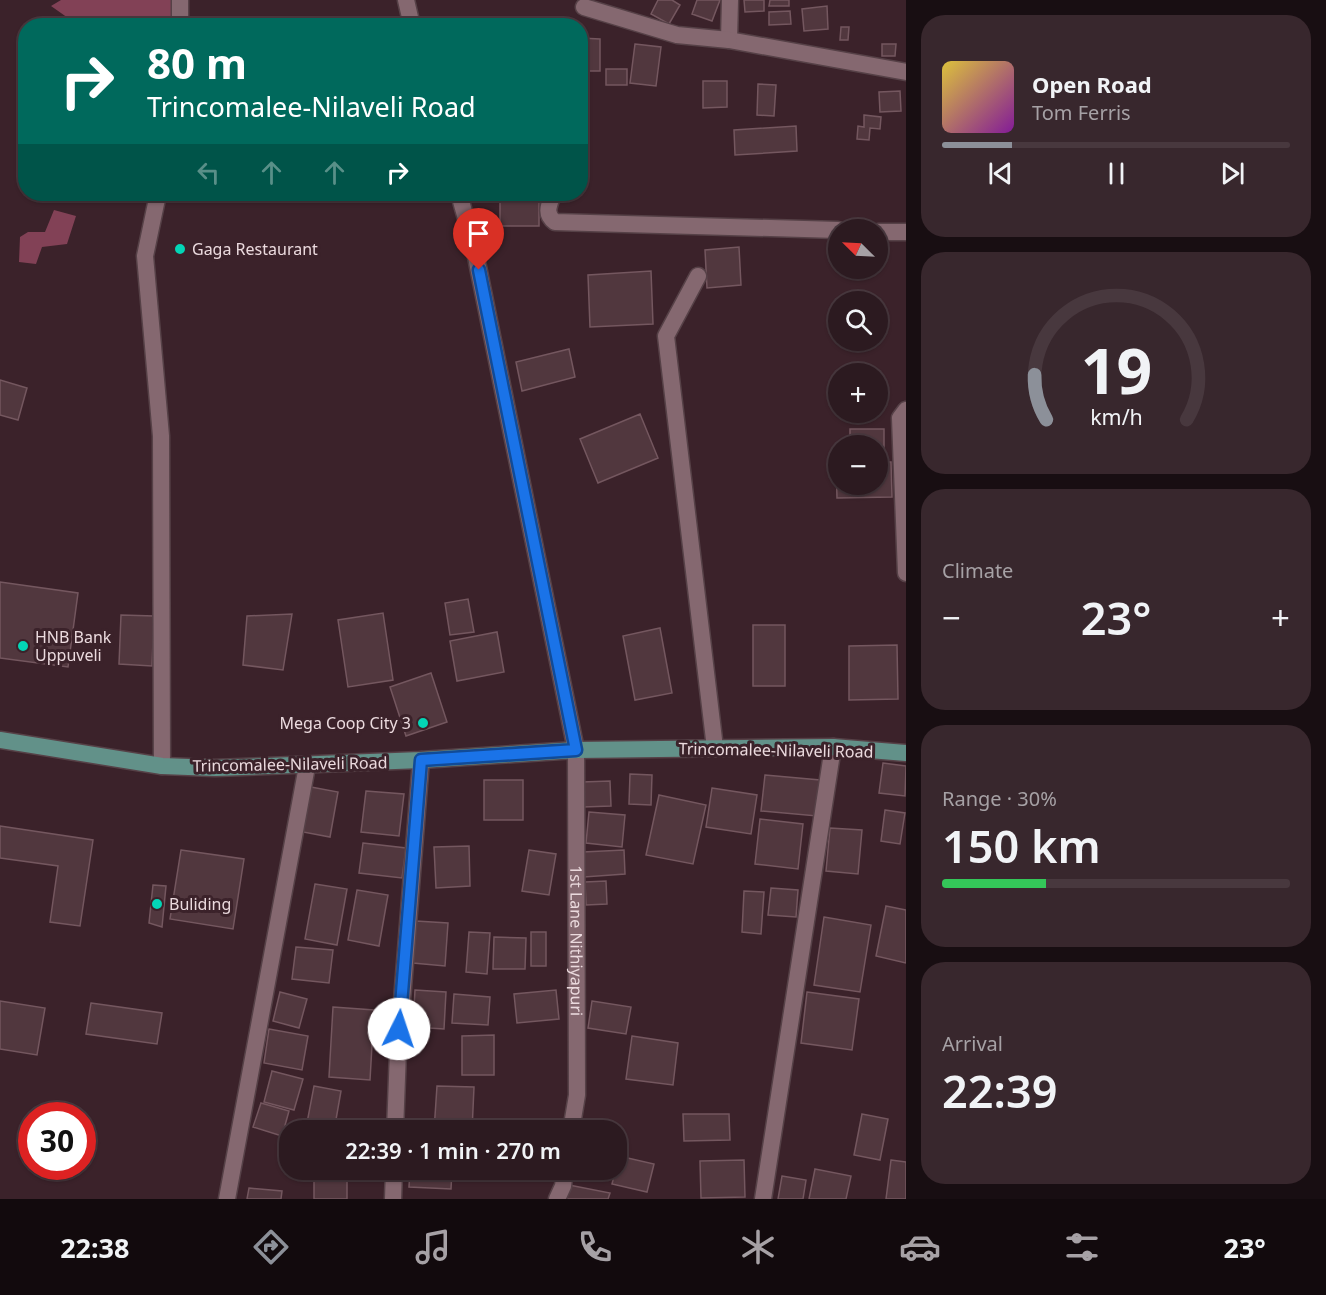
<!DOCTYPE html>
<html lang="en">
<head>
<meta charset="utf-8">
<style>
	body { margin:0; font-family:"Noto Sans",sans-serif; background:#38272d; color:#f1f3f6; height:100vh; display:flex; flex-direction:column; font-size:22px; white-space:nowrap }
	* { box-sizing:border-box; margin:0 }
	p { font-size:20px; color:#a6a1a5 }
	.icon { flex:none; width:33px; height:33px; fill:none; stroke:currentColor; stroke-width:2; stroke-linecap:round; stroke-linejoin:round }
	.map { position:relative; flex:1; overflow:hidden }
	.drawer { display:flex; flex-direction:column; gap:15px; padding:15px; background:#180e12; width:420px }
	.drawer>* { flex:none }
	.hud { position:absolute; left:18px; top:18px; width:570px; height:183px; border-radius:24px; box-shadow:0 2px 4px #0004,0 0 0 2px #48383e; background:#00695c; color:#fff; overflow:hidden }
	.needle { width:39px; rotate:294deg }
	.fabs { position:absolute; left:828px; top:219px; display:grid; gap:12px }
	.fabs a { display:grid; place-items:center; width:60px; height:60px; border-radius:50%; background:#2c1a20; box-shadow:0 2px 4px #0004,0 0 0 2px #48383e; font-size:30px }
	.speed { position:absolute; left:18px; top:1102px; display:flex; gap:12px; font-size:30px; font-weight:700; text-align:center }
	.speed>* { display:grid; place-content:center; width:78px; height:78px; border-radius:50%; background:#2c1a20; box-shadow:0 2px 4px #0004,0 0 0 2px #48383e; line-height:1 }
	.speed .limit { border:9px solid #d22; background:#fff; color:#111 }
	.pin { position:absolute; display:grid; place-items:center; width:51px; height:51px; color:#fff; margin:-62px -26px; border-radius:50% 50% 50% 0; rotate:-45deg; box-shadow:0 0 6px #0007 }
	.pin .icon { rotate:45deg }
	.me { position:absolute; width:66px; margin:-33px; rotate:4deg; stroke-linejoin:round; filter:drop-shadow(0 0 4px #0008) }
	.turn { display:flex; align-items:center; gap:21px; height:126px; padding:0 30px; font-size:27px }
	.turn .icon { width:78px; height:78px; stroke-width:2.5 }
	.turn b { display:block; font-size:42px; line-height:51px }
	.lanes { display:flex; align-items:center; height:57px; padding:0 30px; background:#0003; justify-content:center; gap:30px; direction:ltr }
	.lanes .off { opacity:.35 }
	.big { font-size:45px; font-weight:600; line-height:1.1 }
	.drawer .tile { flex:1; display:flex; flex-direction:column; justify-content:center; gap:9px; min-width:0; padding:0 21px; border-radius:24px; background:#38272d }
	.drawer .dial { align-items:center; gap:0 }
	.dial svg { height:156px; overflow:visible; fill:none; stroke:#48383e; stroke-width:7; stroke-linecap:round; text-anchor:middle }
	.dial text { fill:#f1f3f6; stroke:none }
	.song { display:flex; align-items:center; gap:18px }
	.cover { width:72px; height:72px; border-radius:9px; background:linear-gradient(135deg,hsl(50 70% 55%),hsl(290 70% 35%)) }
	.played { height:6px; border-radius:3px; background:linear-gradient(90deg,#8c9099 20%,#48383e 20%) }
	.keys { display:flex; justify-content:space-around; direction:ltr }
	.heat { display:flex; justify-content:space-between; align-items:center; font-size:33px; direction:ltr }
	.charge { height:9px; border-radius:4px; background:linear-gradient(90deg,#34c759 30%,#48383e 0) }
	.trip { position:absolute; left:279px; top:1120px; width:348px; height:60px; border-radius:24px; background:#2c1a20; box-shadow:0 2px 4px #0004,0 0 0 2px #48383e; font-weight:600; line-height:60px; text-align:center }
	.dock { display:flex; height:96px; justify-content:space-around; align-items:center; background:#120a0d; color:#a6a1a5 }
	.dock .icon { width:42px; height:42px }
	.dock .selected { color:#8c9099 }
	.dock b { font-size:27px; color:#f1f3f6 }
	main { display:flex; flex:1; min-height:0 }
	.map>svg:first-child { display:block }
</style>
</head>
<body>
<main>
<div class="map">
<svg width="906" height="1199" viewBox="0 0 906 1199">
	<rect width="100%" height="100%" fill="#3b222a"/>
	<path fill="#824156" d="M61,0H172V15L166,25H78L51,6Z
		M54,210L76,216L67,244L42,247L36,264L19,262L20,237L28,232H45Z"/>
	<path fill="#51373e" stroke="#74575f" stroke-width="1.5" d="M658,0H672L680,5L669,24L651,14Z
		M697,0H720L712,21L692,14Z
		M744,0H764V11L745,12Z
		M770,0H789V6H769Z
		M827,6L828,29L804,31L802,9Z
		M790,11L791,24L769,25V12Z
		M841,27H849L848,40H840Z
		M580,38L600,39V71H580Z
		M635,44L661,47L656,86L630,83Z
		M882,44H896L895,56H882Z
		M606,69H627V85H606Z
		M703,81H727V107L703,108Z
		M758,84L776,85L774,116L757,115Z
		M900,91L901,111L880,112L879,92Z
		M864,115L881,117L880,129L870,128L869,140L857,139L858,126L864,127Z
		M796,126L797,151L735,155L734,130Z
		M500,196H539V226H500Z
		M739,247L741,285L707,288L705,250Z
		M651,271L653,324L590,327L588,275Z
		M569,349L575,377L522,391L516,362Z
		M0,380L27,388L18,420L0,415Z
		M640,414L658,458L598,483L580,439Z
		M850,429H884V454H878V446H850Z
		M878,462H891L892,497L837,498L836,463H838V484H878Z
		M0,582L78,593L68,667L0,658Z
		M468,599L474,632L450,635L445,603Z
		M383,613L393,680L348,687L338,620Z
		M292,614L283,670L243,665L247,616Z
		M121,615L154,616L152,666L119,664Z
		M753,625H785V686H753Z
		M660,628L672,693L635,700L623,636Z
		M497,632L504,672L457,681L450,641Z
		M897,645L898,699L849,700V646Z
		M431,673L447,722L406,736L390,687Z
		M883,763L906,766L905,796L879,793Z
		M630,774L652,775L651,805L629,804Z
		M765,775L820,780L817,816L761,811Z
		M484,780H523V820H484Z
		M610,781L611,806L583,807L582,782Z
		M311,787L338,792L330,837L303,832Z
		M712,788L757,795L751,834L706,827Z
		M366,791L404,794L399,836L361,832Z
		M659,795L706,805L693,864L646,855Z
		M885,810L905,813L900,844L881,841Z
		M589,812L625,815L622,847L586,843Z
		M760,819L803,824L798,869L755,864Z
		M0,826L93,840L80,926L50,922L58,866L0,858Z
		M830,828L862,830L858,874L826,871Z
		M363,843L406,848L402,878L359,873Z
		M469,846L470,886L436,888L434,847Z
		M181,850L244,859L233,929L170,919Z
		M529,850L556,854L549,895L522,891Z
		M624,850L625,874L584,877L583,852Z
		M606,881L607,904L586,905L585,882Z
		M315,884L347,889L337,945L305,939Z
		M153,885L166,886L162,927L149,923Z
		M771,888L798,890L796,917L768,915Z
		M357,890L388,895L379,946L348,940Z
		M744,891L764,892L761,934L742,932Z
		M886,906L906,910V963L876,956Z
		M824,917L871,925L860,992L814,985Z
		M416,921L448,923L445,966L413,963Z
		M469,932L490,933L487,974L466,972Z
		M531,932H546V966H531Z
		M494,937L526,938L525,969H493Z
		M296,947L333,950L329,983L292,979Z
		M415,990L446,992L444,1029L413,1027Z
		M556,990L559,1019L517,1023L514,994Z
		M280,992L307,999L299,1028L273,1021Z
		M807,992L859,999L852,1050L801,1043Z
		M454,994L490,997L488,1025L452,1023Z
		M0,1001L45,1008L37,1055L0,1049Z
		M592,1001L631,1007L626,1034L588,1028Z
		M91,1003L162,1013L157,1044L86,1034Z
		M333,1007L374,1010L370,1080L329,1077Z
		M269,1029L308,1036L302,1070L264,1063Z
		M494,1035V1075H462V1036Z
		M632,1036L678,1043L673,1085L626,1079Z
		M272,1071L303,1079L294,1110L264,1102Z
		M314,1086L341,1091L334,1131L306,1128Z
		M437,1086L474,1087L472,1131H434Z
		M261,1103L289,1111L282,1136L253,1127Z
		M683,1114H729L730,1140L684,1141Z
		M862,1114L888,1119L880,1160L854,1155Z
		M581,1122L615,1129V1131H579Z
		M619,1156L654,1164L647,1192L612,1184Z
		M744,1160L745,1197L701,1198L700,1161Z
		M891,1160L906,1162V1199H886Z
		M815,1169L851,1176L846,1199H809Z
		M410,1170H452L451,1189L409,1187Z
		M314,1171H347V1199H314Z
		M782,1176L806,1180L803,1199H778Z
		M569,1185L610,1193L608,1199H566Z
		M249,1188L282,1191L281,1199H247Z"/>
	<g fill="none" stroke-linecap="round" stroke-linejoin="round">
		<g stroke="#564147" stroke-width="19">
			<g id="minor">
				<path d="M406,0L412,26"/>
				<path d="M730,0L729,40L906,72"/>
				<path d="M584,7L677,35L729,40"/>
				<path d="M180,26V0"/>
				<path d="M158,194L145,256L161,436L162,766"/>
				<path id="s1" d="M459,194L474,247L576,750L577,1095L571,1131"/>
				<path d="M553,194C549,205 544,214 555,222L838,230"/>
				<path d="M878,232H906"/>
				<path d="M698,276L666,336L715,748"/>
				<path d="M906,410L900,418L906,573"/>
				<path d="M395,1131L398,1051L421,760"/>
				<path d="M227,1199L307,766"/>
				<path d="M393,1199L394,1170"/>
				<path d="M557,1199L563,1186L565,1170"/>
				<path d="M763,1199L833,747"/>
			</g>
		</g>
		<g stroke="#564147" stroke-width="19">
			<path id="primary" d="M0,740L162,766L215,768L421,760L576,750L833,747L906,753"/>
		</g>
		<use href="#minor" stroke="#856870" stroke-width="16"/>
		<use href="#primary" stroke="#629189" stroke-width="16"/>
	</g>
	<g fill="none" stroke-linecap="round" stroke-linejoin="round">
		<g stroke="#114b97" stroke-width="15">
			<path id="route" d="M399,1029L421,760L576,750L479,270"/>
		</g>
		<use href="#route" stroke="#1a73e8" stroke-width="10"/>
	</g>
	<g fill="#03d5b6" stroke="#3b222a" stroke-width="2">
		<circle cx="180" cy="249" r="6"/>
		<circle cx="23" cy="646" r="6"/>
		<circle cx="423" cy="723" r="6"/>
		<circle cx="157" cy="904" r="6"/>
	</g>
	<g text-anchor="middle" stroke-width="6" stroke-linejoin="round" paint-order="stroke">
		<g font-size="16" fill="#ebdade" stroke="#3b222a" text-anchor="start">
			<text x="192" y="255">Gaga Restaurant</text>
			<text x="35" y="643">HNB Bank<tspan x="35" dy="18">Uppuveli</tspan></text>
			<text x="411" y="729" text-anchor="end">Mega Coop City 3</text>
			<text x="169" y="910">Buliding</text>
		</g>
		<g font-size="16" fill="#ebdade" stroke="#3b222a">
			<text transform="translate(776 750) rotate(1)" y="6">Trincomalee-Nilaveli Road</text>
			<text transform="translate(290 764) rotate(-1)" y="6">Trincomalee-Nilaveli Road</text>
			<text dy="6" stroke="none"><textPath href="#s1" startOffset="759">1st Lane Nithiyapuri</textPath></text>
		</g>
	</g>
</svg>
<div class="fabs">
<a><svg class="needle" viewBox="-14 -14 28 28"><path d="M0-13l5 13h-10z" fill="#e53935"/><path d="M0 13l5-13h-10z" fill="#a6a1a5"/></svg></a>
<a><svg class="icon" aria-label="search" viewBox="0 0 24 24"><circle cx="10" cy="10" r="6"/><path d="M15 15l6 6"/></svg></a>
<a>+</a>
<a>−</a>
</div>
<div class="speed"><div class="limit">30</div></div>
<div class="pin" style="left:479px;top:270px;background:#d93025"><svg class="icon" aria-label="arrive" viewBox="0 0 24 24"><path d="M6 21V4h12l-3 4 3 4H6"/></svg></div>
<svg class="me" style="left:399px;top:1029px" viewBox="-20 -20 40 40"><circle r="19" fill="#fff"/><path d="M0-13L10 11 0 6-10 11z" fill="#1a73e8"/></svg>
<div class="trip">22:39 · 1 min · 270 m</div>
<div class="hud">
<div class="turn"><svg class="icon" aria-label="right" viewBox="0 0 24 24"><path d="M7 20v-9h11M14 6l5 5-5 5"/></svg><div><b>80 m</b>Trincomalee-Nilaveli Road</div></div>
<div class="lanes"><svg class="icon off" aria-label="left" viewBox="0 0 24 24"><path d="M17 20v-9H6M10 6l-5 5 5 5"/></svg><svg class="icon off" aria-label="ahead" viewBox="0 0 24 24"><path d="M12 20V5M6 11l6-6 6 6"/></svg><svg class="icon off" aria-label="ahead" viewBox="0 0 24 24"><path d="M12 20V5M6 11l6-6 6 6"/></svg><svg class="icon" aria-label="right" viewBox="0 0 24 24"><path d="M7 20v-9h11M14 6l5 5-5 5"/></svg></div>
</div>
</div>
<section class="drawer">
<div class="tile">
<div class="song"><i class="cover"></i><div><b>Open Road</b><p>Tom Ferris</p></div></div>
<div class="played"></div>
<div class="keys"><svg class="icon" aria-label="previous" viewBox="0 0 24 24"><path d="M18 5L8 12l10 7zM5 5v14"/></svg><svg class="icon" aria-label="pause" viewBox="0 0 24 24"><path d="M8 5v14M16 5v14"/></svg><svg class="icon" aria-label="next" viewBox="0 0 24 24"><path d="M6 5l10 7-10 7zM19 5v14"/></svg></div>
</div>
<div class="tile dial"><svg viewBox="0 0 100 80">
<path d="M14 69A42 42 0 1 1 86 69"/>
<path d="M14 69A42 42 0 0 1 8 46" stroke="#8c9099"/>
<text x="50" y="56" font-size="32" font-weight="700">19</text>
<text x="50" y="72" font-size="11">km/h</text>
</svg></div>
<div class="tile"><p>Climate</p>
<div class="heat"><a>−</a><b class="big">23°</b><a>+</a></div>
</div>
<div class="tile"><p>Range · 30%</p><b class="big">150 km</b><div class="charge"></div></div>
<div class="tile"><p>Arrival</p><b class="big">22:39</b></div>
</section>
</main>
<nav class="dock">
<b>22:38</b>
<svg class="icon selected" aria-label="directions" viewBox="0 0 24 24"><path d="M12 3l9 9-9 9-9-9zM9 14v-3h6M13 9l2 2-2 2"/></svg>
<svg class="icon" aria-label="music" viewBox="0 0 24 24"><path d="M9 18V5l10-2v13"/><circle cx="6" cy="18" r="3"/><circle cx="16" cy="16" r="3"/></svg>
<svg class="icon" aria-label="phone" viewBox="0 0 24 24"><path d="M5 4h4l2 5-3 2q2 4 5 5l2-3 5 2v4C11 20 4 13 5 4z"/></svg>
<svg class="icon" aria-label="climate" viewBox="0 0 24 24"><path d="M12 3v18M4 7l16 10M4 17L20 7"/></svg>
<svg class="icon" aria-label="car" viewBox="0 0 24 24"><path d="M5 17H2v-5l4-1 3-4h7l3 4 3 1v5h-3M9 17h6M6 11h13"/><circle cx="7" cy="17" r="2"/><circle cx="17" cy="17" r="2"/></svg>
<svg class="icon" aria-label="filters" viewBox="0 0 24 24"><path d="M4 7h16M4 17h16"/><circle cx="9" cy="7" r="2"/><circle cx="15" cy="17" r="2"/></svg>
<b>23°</b>
</nav>
</body>
</html>
